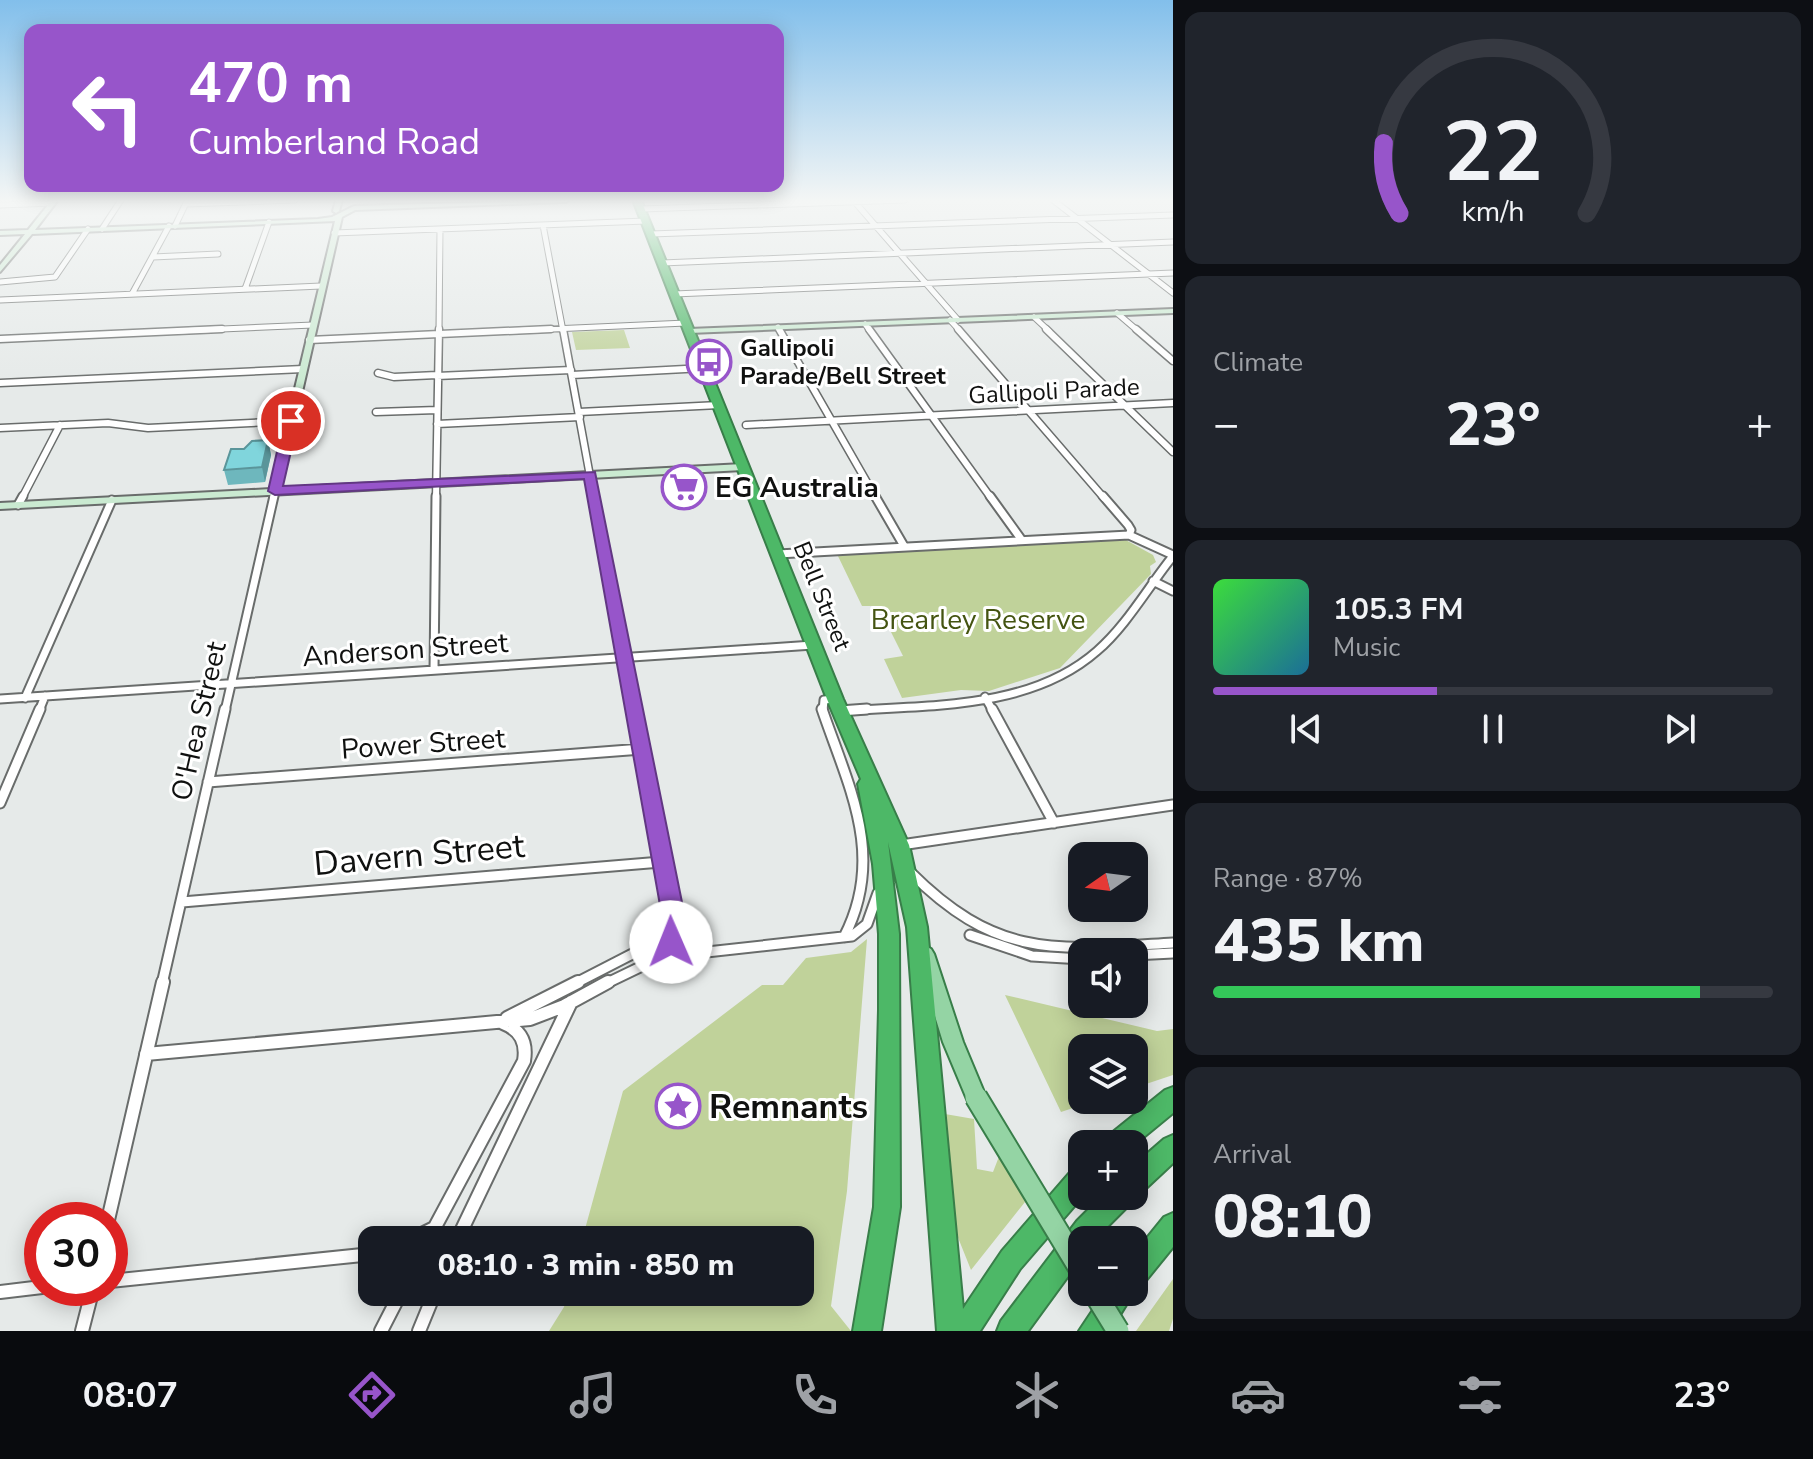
<!DOCTYPE html>
<html lang="en">
<head>
<meta charset="utf-8">
<style>
	body { margin:0; font-family:"Nunito Sans",sans-serif; background:#20242c; color:#f1f3f6; height:100vh; display:flex; flex-direction:column; font-size:30px; white-space:nowrap }
	* { box-sizing:border-box; margin:0 }
	p { font-size:26px; color:#9ea1a6 }
	.icon { flex:none; width:44px; height:44px; fill:none; stroke:currentColor; stroke-width:2; stroke-linecap:round; stroke-linejoin:round }
	.map { position:relative; flex:1; overflow:hidden }
	.details { display:flex; flex-direction:column; gap:12px; padding:12px; background:#0d0f14; width:640px }
	.details>* { flex:none }
	.banner { position:absolute; left:24px; top:24px; width:760px; height:168px; border-radius:16px; box-shadow:0 4px 20px #0003; background:#9755ca; color:#fff; overflow:hidden }
	.needle { width:52px; rotate:256deg }
	.buttons { position:absolute; left:1068px; top:842px; display:grid; gap:16px }
	.buttons a { display:grid; place-items:center; width:80px; height:80px; border-radius:16px; background:#171b24; box-shadow:0 4px 20px #0003; font-size:40px }
	.speed { position:absolute; left:24px; top:1202px; display:flex; gap:16px; font-size:40px; font-weight:700; text-align:center }
	.speed>* { display:grid; place-content:center; width:104px; height:104px; border-radius:50%; background:#171b24; box-shadow:0 4px 20px #0003; line-height:1 }
	.speed .limit { border:12px solid #d22; background:#fff; color:#111 }
	.pin { position:absolute; display:grid; place-items:center; width:68px; height:68px; color:#fff; margin:-34px; border:4px solid #fff; border-radius:50%; box-shadow:0 2px 8px #0007 }
	.me { position:absolute; width:88px; margin:-44px; rotate:359deg; stroke-linejoin:round; filter:drop-shadow(0 0 6px #0008) }
	.turn { display:flex; align-items:center; gap:28px; height:168px; padding:0 32px; font-size:36px }
	.turn .icon { width:104px; height:104px; stroke-width:2.5 }
	.turn b { display:block; font-size:56px; line-height:68px }
	.big { font-size:60px; font-weight:800; line-height:1.1 }
	.details .card { flex:1; display:flex; flex-direction:column; justify-content:center; gap:12px; min-width:0; padding:0 28px; border-radius:16px; background:#20242c }
	.details .dial { align-items:center; gap:0 }
	.dial svg { height:208px; overflow:visible; fill:none; stroke:#363941; stroke-width:7; stroke-linecap:round; text-anchor:middle }
	.dial text { fill:#f1f3f6; stroke:none }
	.song { display:flex; align-items:center; gap:24px }
	.cover { width:96px; height:96px; border-radius:12px; background:linear-gradient(135deg,hsl(120 70% 55%),hsl(200 70% 35%)) }
	.played { height:8px; border-radius:4px; background:linear-gradient(90deg,#9755ca 40%,#363941 40%) }
	.keys { display:flex; justify-content:space-around; direction:ltr }
	.heat { display:flex; justify-content:space-between; align-items:center; font-size:44px; direction:ltr }
	.charge { height:12px; border-radius:6px; background:linear-gradient(90deg,#34c759 87%,#363941 0) }
	.trip { position:absolute; left:358px; top:1226px; width:456px; height:80px; border-radius:16px; background:#171b24; box-shadow:0 4px 20px #0003; font-weight:800; line-height:80px; text-align:center }
	.tab-bar { display:flex; height:128px; justify-content:space-around; align-items:center; background:#090b0e; color:#9ea1a6 }
	.tab-bar .icon { width:56px; height:56px }
	.tab-bar .current { color:#9755ca }
	.tab-bar b { font-size:36px; color:#f1f3f6 }
	main { display:flex; flex:1; min-height:0 }
	.map>svg:first-child { display:block }
</style>
</head>
<body>
<main>
<div class="map">
<svg width="1173" height="1331" viewBox="0 0 1173 1331">
	<rect width="100%" height="100%" fill="#e6eae9"/>
	<path fill="#c0d29a" d="M624,330L630,348L576,350L572,332Z
		M1124,539L1153,555L1156,562L1150,566L1151,574L1060,668L989,691L961,690L902,698L884,659L903,656L878,606H862L837,554Z
		M867,939L847,1191L831,1306L851,1331H549L564,1307L568,1292H800V1240H582L623,1091L762,985H783L806,958L851,952Z
		M1005,995L1157,1031L1173,1029V1075L1134,1088V1048H1082V1100H1097L1061,1112Z
		M945,1114L974,1119L977,1169L993,1172L1000,1154L1025,1202L971,1270L957,1235Z
		M1173,1279V1319L1169,1331H1136Z"/>
	<g fill="none" stroke-linecap="round" stroke-linejoin="round">
		<g stroke="#696c6b" stroke-width="7">
			<path id="street-far4" d="M853,200L958,320
				M1053,200L1173,293
				M186,204L295,200
				M0,205L52,203
				M641,209L905,200
				M543,225L563,331
				M175,226L187,201
				M102,229L121,200
				M334,233L646,221
				M651,234L1173,215
				M153,257L218,254
				M662,263L1173,242
				M0,282L55,277L88,229
				M245,289L269,222
				M132,294L169,226
				M674,294L1173,273
				M0,300L321,286
				M1117,313L1138,331
				M1034,317L1049,331
				M950,320L960,331
				M865,324L870,331
				M778,327L780,331
				M177,331L313,325
				M439,331L440,229
				M507,331L686,323"/>
		</g>
		<g stroke="#696c6b" stroke-width="9">
			<path id="street-far3" d="M563,329L594,498
				M779,329L876,498
				M869,329L991,498
				M958,329L1104,498
				M1046,329L1173,452
				M1136,329L1173,361
				M0,339L222,329
				M309,340L551,329
				M378,373L394,377L437,375
				M572,375L704,368
				M437,376L571,370
				M0,383L303,369
				M376,412L437,410
				M579,412L719,405
				M437,424L580,417
				M746,425L1173,403
				M0,428L108,423L148,428L291,421
				M22,498L60,425
				M273,498L275,491
				M436,498L439,329"/>
		</g>
		<g stroke="#696c6b" stroke-width="11">
			<path id="street-far2" d="M594,496L634,711
				M875,496L904,546
				M990,496L1021,539
				M1103,496L1128,525L1131,530L1129,535L1173,555
				M18,505L23,496
				M778,554L1129,535
				M1153,581L1173,591
				M434,670L436,496
				M985,697L993,711
				M25,698L112,500
				M0,699L813,645
				M39,711L45,696
				M225,711L274,496
				M823,711L824,700L835,699
				M840,711C924,705 1029,711 1097,651C1127,625 1148,587 1173,556"/>
		</g>
		<g stroke="#696c6b" stroke-width="13">
			<path id="street-far1" d="M634,709L674,922L668,955
				M822,709C849,788 886,856 844,937
				M992,709L1054,823
				M840,711L867,709
				M208,782L642,749
				M0,803L40,709
				M901,845L1173,805
				M910,872C998,960 1057,950 1173,943
				M182,902L661,862
				M970,935L1032,956L1082,959
				M1134,955L1173,953
				M162,984L225,709
				M574,984L642,949L658,945L692,949
				M605,984L661,957L852,936L867,924L878,893"/>
		</g>
		<g stroke="#696c6b" stroke-width="16">
			<path id="street" d="M507,1018L578,982
				M146,1054L530,1019L564,1006L608,982
				M108,1220L163,982
				M410,1240L434,1228
				M428,1240L524,1061C527,1043 521,1030 503,1023
				M457,1240L571,1002
				M110,1281L372,1254
				M0,1292L42,1287
				M82,1331L93,1288
				M381,1331L401,1292
				M419,1331L435,1292"/>
		</g>
		<g stroke="#696c6b" stroke-width="4">
			<path id="secondary" d="M52,200H58L35,230L318,219L332,217L354,206L569,200L566,202L355,210L342,217L280,488L743,464L748,467L743,470L0,509V503L271,489L335,221L32,234L0,272V265L25,234L0,235V231L28,230Z
				M336,200H342L339,211L336,213L333,211Z
				M1173,309V313L689,333L685,331L689,329Z"/>
		</g>
		<g stroke="#387e49" stroke-width="4">
			<path id="primary" d="M925,946L931,949L934,954L963,1042L986,1097L983,1104L976,1107L969,1104L943,1042L916,954L919,949Z"/>
		</g>
		<g stroke="#387e49" stroke-width="4">
			<path id="highway" d="M633,200H641L843,699L909,845L927,927L963,1309L1002,1251L1073,1169L1082,1166L1083,1196L1020,1269L980,1331H937L907,927L888,842L899,934L900,1207L881,1331H853L874,1207L879,1010V934L873,864L858,784L861,779L827,699Z
				M1173,1087V1113L1134,1145L1105,1144L1108,1136L1165,1090Z
				M1173,1135V1163L1143,1191L1134,1194V1165L1164,1139Z
				M1102,1196H1133L1129,1205L1094,1240H1082V1257L1028,1331H997L1001,1321L1077,1221Z
				M1173,1213V1247L1143,1284L1134,1288V1254L1164,1217Z
				M1134,1291V1292L1110,1331H1079L1105,1292Z"/>
		</g>
		<use href="#street-far4" stroke="#fff" stroke-width="5"/>
		<use href="#street-far3" stroke="#fff" stroke-width="6"/>
		<use href="#street-far2" stroke="#fff" stroke-width="7"/>
		<use href="#street-far1" stroke="#fff" stroke-width="9"/>
		<use href="#street" stroke="#fff" stroke-width="12"/>
		<use href="#secondary" fill="#caead1" fill-rule="evenodd"/>
		<use href="#primary" fill="#94d4a4" fill-rule="evenodd"/>
		<use href="#highway" fill="#4db867" fill-rule="evenodd"/>
		<g stroke="#387e49" stroke-width="25" stroke-linecap="butt">
			<path id="primary-bridge" d="M976,1097L1082,1272
				M1094,1292L1118,1331"/>
		</g>
		<use href="#primary-bridge" stroke="#94d4a4" stroke-width="21"/>
	</g>
	<path fill="#6eb7bd" d="M268,440L271,455L265,482L228,485L224,470L244,449Z
		M676,467L694,485L693,496L682,497L675,478Z"/>
	<path fill="#5a959a" d="M268,440L271,455L265,482L262,467Z"/>
	<path fill="#80d5dc" stroke="#5a959a" stroke-width="2" d="M268,440L262,467L224,470L231,449H244L252,441Z
		M687,466L694,485L682,486L676,467Z"/>
	<linearGradient id="sky" x2="0" y2="1"><stop stop-color="#82bfeb"/><stop offset="0.52" stop-color="#f4f6f5"/><stop offset="1" stop-color="#f4f6f5" stop-opacity="0"/></linearGradient>
	<rect width="1173" height="386" fill="url(#sky)"/>
	<path fill="#9755ca" stroke="#623783" stroke-width="2" d="M291,417L298,421L283,486L595,472L686,922L679,949L671,952L663,949L659,942L663,922L584,479L275,495L268,491L284,421Z"/>
	<defs>
		<g id="bus-ring" transform="scale(2.3)"><circle r="9.5" fill="#fff" stroke="#9755ca" stroke-width="1.5"/><path d="M-5-6H5V4H4V6H2V4H-2V6H-4V4H-5ZM-3.5-4V0h7V-4ZM-3.5 1.2v1.5H-2V1.2ZM2 1.2v1.5H3.5V1.2Z" fill="#9755ca"/></g>
		<g id="supermarket-ring" transform="scale(2.3)"><circle r="9.5" fill="#fff" stroke="#9755ca" stroke-width="1.5"/><path d="M-6-5.5h2.5l.6 2H6L4.5 2H-2.5L-4.4-4H-6ZM-1.5 3.2a1.3 1.3 0 1 0 .1 0ZM3 3.2a1.3 1.3 0 1 0 .1 0Z" fill="#9755ca"/></g>
		<g id="sight-ring" transform="scale(2.3)"><circle r="9.5" fill="#fff" stroke="#9755ca" stroke-width="1.5"/><path d="M0-6L1.8-2.2L6-1.7L2.9 1.2L3.7 5.4L0 3.3L-3.7 5.4L-2.9 1.2L-6-1.7L-1.8-2.2Z" fill="#9755ca"/></g>
	</defs>
	<g fill-rule="evenodd">
		<use href="#bus-ring" x="709" y="362"/>
		<use href="#supermarket-ring" x="684" y="487"/>
		<use href="#sight-ring" x="678" y="1106"/>
	</g>
	<g text-anchor="middle" stroke-width="6" stroke-linejoin="round" paint-order="stroke">
		<g font-size="24" font-weight="bold" fill="#101110" stroke="#fff" text-anchor="start">
			<text x="740" y="356">Gallipoli<tspan x="740" dy="28">Parade/Bell Street</tspan></text>
		</g>
		<g font-size="24" fill="#101110" stroke="#fff">
			<text transform="translate(1054 391) rotate(-3)" y="8">Gallipoli Parade</text>
			<text transform="translate(822 596) rotate(68)" y="8">Bell Street</text>
		</g>
		<g font-size="28" font-weight="bold" fill="#101110" stroke="#fff" text-anchor="start">
			<text x="715" y="497">EG Australia</text>
		</g>
		<g font-size="28" fill="#445411" stroke="#fff">
			<text x="978" y="629">Brearley Reserve</text>
		</g>
		<g font-size="28" fill="#101110" stroke="#fff">
			<text transform="translate(405 649) rotate(-4)" y="10">Anderson Street</text>
			<text transform="translate(198 721) rotate(-77)" y="10">O'Hea Street</text>
			<text transform="translate(423 743) rotate(-4)" y="10">Power Street</text>
		</g>
		<g font-size="34" fill="#101110" stroke="#fff">
			<text transform="translate(419 854) rotate(-5)" y="12">Davern Street</text>
		</g>
		<g font-size="34" font-weight="bold" fill="#101110" stroke="#fff" text-anchor="start">
			<text x="709" y="1118">Remnants</text>
		</g>
	</g>
</svg>
<div class="buttons">
<a><svg class="needle" viewBox="-14 -14 28 28"><path d="M0-13l5 13h-10z" fill="#e53935"/><path d="M0 13l5-13h-10z" fill="#9ea1a6"/></svg></a>
<a><svg class="icon" aria-label="sound" viewBox="0 0 24 24"><path d="M4 9h4l5-4v14l-5-4H4zM17 9q2 3 0 6"/></svg></a>
<a><svg class="icon" aria-label="layers" viewBox="0 0 24 24"><path d="M12 4l9 5-9 5-9-5zM3 14l9 5 9-5"/></svg></a>
<a>+</a>
<a>−</a>
</div>
<div class="speed"><div class="limit">30</div></div>
<div class="pin" style="left:291px;top:421px;background:#d93025"><svg class="icon" aria-label="arrive" viewBox="0 0 24 24"><path d="M6 21V4h12l-3 4 3 4H6"/></svg></div>
<svg class="me" style="left:671px;top:942px" viewBox="-20 -20 40 40"><circle r="19" fill="#fff"/><path d="M0-13L10 11 0 6-10 11z" fill="#9755ca"/></svg>
<div class="trip">08:10 · 3 min · 850 m</div>
<div class="banner">
<div class="turn"><svg class="icon" aria-label="left" viewBox="0 0 24 24"><path d="M17 20v-9H6M10 6l-5 5 5 5"/></svg><div><b>470 m</b>Cumberland Road</div></div>
</div>
</div>
<section class="details">
<div class="card dial"><svg viewBox="0 0 100 80">
<path d="M14 69A42 42 0 1 1 86 69"/>
<path d="M14 69A42 42 0 0 1 8 42" stroke="#9755ca"/>
<text x="50" y="56" font-size="32" font-weight="700">22</text>
<text x="50" y="72" font-size="11">km/h</text>
</svg></div>
<div class="card"><p>Climate</p>
<div class="heat"><a>−</a><b class="big">23°</b><a>+</a></div>
</div>
<div class="card">
<div class="song"><i class="cover"></i><div><b>105.3 FM</b><p>Music</p></div></div>
<div class="played"></div>
<div class="keys"><svg class="icon" aria-label="previous" viewBox="0 0 24 24"><path d="M18 5L8 12l10 7zM5 5v14"/></svg><svg class="icon" aria-label="pause" viewBox="0 0 24 24"><path d="M8 5v14M16 5v14"/></svg><svg class="icon" aria-label="next" viewBox="0 0 24 24"><path d="M6 5l10 7-10 7zM19 5v14"/></svg></div>
</div>
<div class="card"><p>Range · 87%</p><b class="big">435 km</b><div class="charge"></div></div>
<div class="card"><p>Arrival</p><b class="big">08:10</b></div>
</section>
</main>
<nav class="tab-bar">
<b>08:07</b>
<svg class="icon current" aria-label="directions" viewBox="0 0 24 24"><path d="M12 3l9 9-9 9-9-9zM9 14v-3h6M13 9l2 2-2 2"/></svg>
<svg class="icon" aria-label="music" viewBox="0 0 24 24"><path d="M9 18V5l10-2v13"/><circle cx="6" cy="18" r="3"/><circle cx="16" cy="16" r="3"/></svg>
<svg class="icon" aria-label="phone" viewBox="0 0 24 24"><path d="M5 4h4l2 5-3 2q2 4 5 5l2-3 5 2v4C11 20 4 13 5 4z"/></svg>
<svg class="icon" aria-label="climate" viewBox="0 0 24 24"><path d="M12 3v18M4 7l16 10M4 17L20 7"/></svg>
<svg class="icon" aria-label="car" viewBox="0 0 24 24"><path d="M5 17H2v-5l4-1 3-4h7l3 4 3 1v5h-3M9 17h6M6 11h13"/><circle cx="7" cy="17" r="2"/><circle cx="17" cy="17" r="2"/></svg>
<svg class="icon" aria-label="filters" viewBox="0 0 24 24"><path d="M4 7h16M4 17h16"/><circle cx="9" cy="7" r="2"/><circle cx="15" cy="17" r="2"/></svg>
<b>23°</b>
</nav>
</body>
</html>
